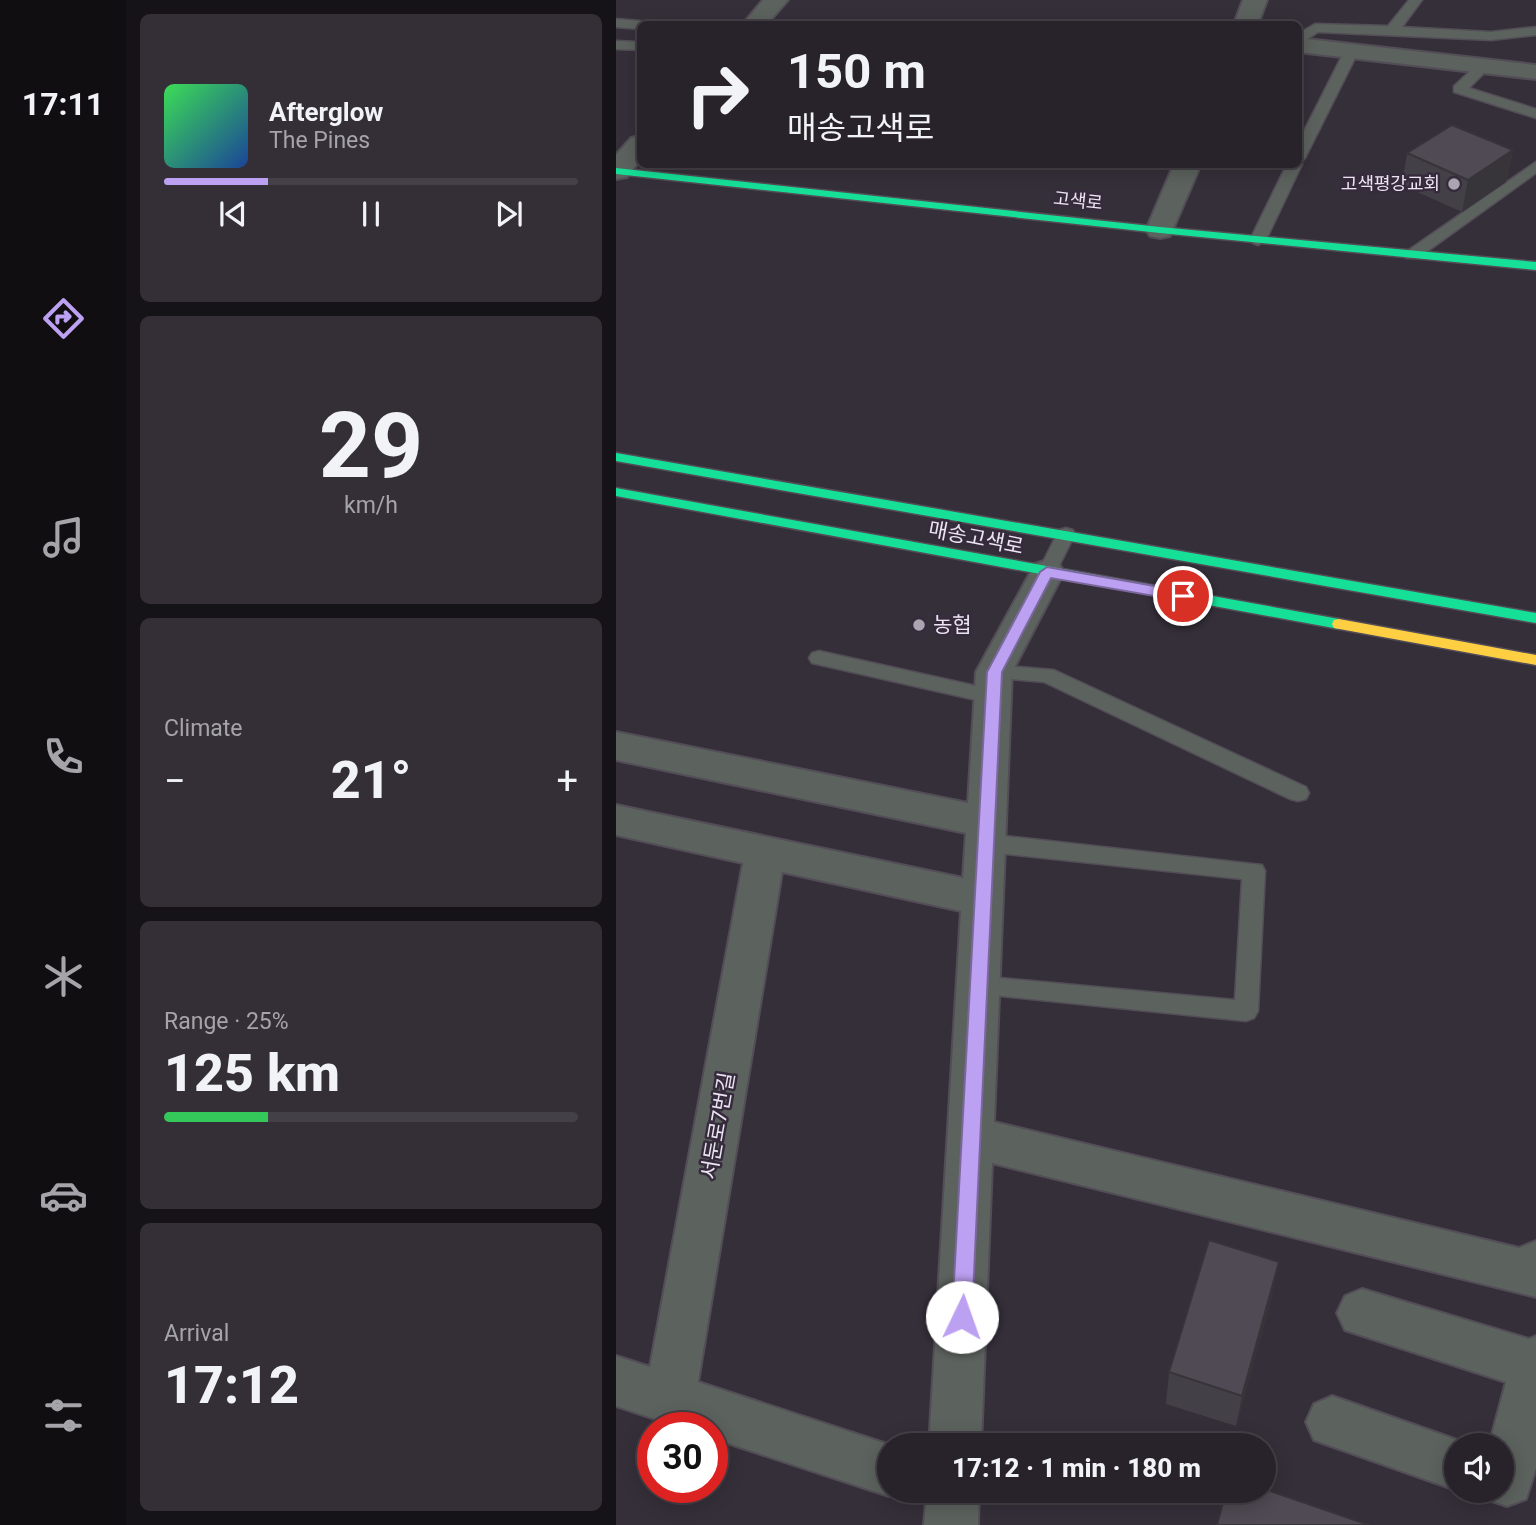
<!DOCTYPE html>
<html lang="en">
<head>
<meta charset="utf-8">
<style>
	body { margin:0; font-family:Roboto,"Noto Sans KR",sans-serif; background:#342f37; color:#f1f3f6; height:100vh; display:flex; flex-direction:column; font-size:26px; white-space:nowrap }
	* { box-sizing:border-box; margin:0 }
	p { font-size:23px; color:#a5a4a9 }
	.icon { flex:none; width:38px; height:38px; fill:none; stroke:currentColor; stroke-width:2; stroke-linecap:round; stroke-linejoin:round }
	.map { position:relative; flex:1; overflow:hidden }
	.drawer { display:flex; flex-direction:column; gap:14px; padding:14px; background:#161318; width:490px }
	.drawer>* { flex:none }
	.banner { position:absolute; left:21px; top:21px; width:665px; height:147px; border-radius:10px; box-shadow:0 4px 18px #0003,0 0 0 2px #444047; background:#28232b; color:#f1f3f6; overflow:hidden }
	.buttons { position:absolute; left:828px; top:1433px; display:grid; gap:14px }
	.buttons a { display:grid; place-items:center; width:70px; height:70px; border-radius:50%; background:#28232b; box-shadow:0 4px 18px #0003,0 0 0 2px #444047; font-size:35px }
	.speed { position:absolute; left:21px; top:1412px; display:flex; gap:14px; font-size:35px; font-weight:700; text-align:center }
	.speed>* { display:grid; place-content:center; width:91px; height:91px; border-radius:50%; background:#28232b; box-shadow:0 4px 18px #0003,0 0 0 2px #444047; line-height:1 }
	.speed .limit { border:10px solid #d22; background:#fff; color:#111 }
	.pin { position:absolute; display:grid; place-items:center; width:60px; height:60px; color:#fff; margin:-30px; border:4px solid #fff; border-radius:50%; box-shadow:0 2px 7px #0007 }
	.me { position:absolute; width:77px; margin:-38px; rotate:3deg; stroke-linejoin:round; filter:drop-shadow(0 0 5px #0008) }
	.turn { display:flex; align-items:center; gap:24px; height:147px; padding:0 35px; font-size:32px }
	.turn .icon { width:91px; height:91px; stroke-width:2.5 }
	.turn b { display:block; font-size:49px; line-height:60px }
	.big { font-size:52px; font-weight:800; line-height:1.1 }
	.drawer .card { flex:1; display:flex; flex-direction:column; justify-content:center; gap:10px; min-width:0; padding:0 24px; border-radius:10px; background:#342f37 }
	.drawer .dial { align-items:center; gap:0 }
	.dial b { font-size:91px; line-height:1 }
	.song { display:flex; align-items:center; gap:21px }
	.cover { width:84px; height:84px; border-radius:10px; background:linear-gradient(135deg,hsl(130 70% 55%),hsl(220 70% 35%)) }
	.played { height:7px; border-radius:4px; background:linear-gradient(90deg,#bca0f2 25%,#444047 25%) }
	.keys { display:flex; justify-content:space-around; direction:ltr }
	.heat { display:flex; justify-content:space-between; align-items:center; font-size:38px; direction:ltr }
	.charge { height:10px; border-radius:5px; background:linear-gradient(90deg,#34c759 25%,#444047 0) }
	.trip { position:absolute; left:261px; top:1433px; width:399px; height:70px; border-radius:35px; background:#28232b; box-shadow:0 4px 18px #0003,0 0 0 2px #444047; font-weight:800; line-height:70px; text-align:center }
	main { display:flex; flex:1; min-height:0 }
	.tabs { display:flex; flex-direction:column; width:126px; justify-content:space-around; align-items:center; background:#100e11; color:#a5a4a9 }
	.tabs .icon { width:49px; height:49px }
	.tabs .selected { color:#bca0f2 }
	.tabs b { font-size:32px; color:#f1f3f6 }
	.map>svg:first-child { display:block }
</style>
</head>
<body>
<main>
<nav class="tabs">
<b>17:11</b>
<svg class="icon selected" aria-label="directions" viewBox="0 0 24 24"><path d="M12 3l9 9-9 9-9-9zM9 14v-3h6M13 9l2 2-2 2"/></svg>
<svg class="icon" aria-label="music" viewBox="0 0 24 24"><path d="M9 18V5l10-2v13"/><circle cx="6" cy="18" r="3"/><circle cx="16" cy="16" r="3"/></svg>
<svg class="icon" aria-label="phone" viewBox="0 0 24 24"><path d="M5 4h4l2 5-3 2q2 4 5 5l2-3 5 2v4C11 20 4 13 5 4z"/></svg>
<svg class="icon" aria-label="climate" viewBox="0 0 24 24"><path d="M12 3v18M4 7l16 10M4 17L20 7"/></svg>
<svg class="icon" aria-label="car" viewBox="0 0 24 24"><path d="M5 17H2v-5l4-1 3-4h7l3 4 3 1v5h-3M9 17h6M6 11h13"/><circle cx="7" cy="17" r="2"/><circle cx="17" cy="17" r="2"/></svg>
<svg class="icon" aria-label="filters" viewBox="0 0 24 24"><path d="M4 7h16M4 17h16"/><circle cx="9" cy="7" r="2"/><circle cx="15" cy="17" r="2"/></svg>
</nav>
<section class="drawer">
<div class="card">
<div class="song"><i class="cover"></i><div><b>Afterglow</b><p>The Pines</p></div></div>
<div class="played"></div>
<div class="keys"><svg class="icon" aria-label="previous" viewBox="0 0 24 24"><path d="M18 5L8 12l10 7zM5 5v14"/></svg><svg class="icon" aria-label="pause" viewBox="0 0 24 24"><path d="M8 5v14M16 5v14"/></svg><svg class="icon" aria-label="next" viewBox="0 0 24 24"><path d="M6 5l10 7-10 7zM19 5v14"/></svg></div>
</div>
<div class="card dial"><b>29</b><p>km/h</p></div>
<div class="card"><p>Climate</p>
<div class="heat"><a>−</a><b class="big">21°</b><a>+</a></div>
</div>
<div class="card"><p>Range · 25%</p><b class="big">125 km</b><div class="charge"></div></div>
<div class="card"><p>Arrival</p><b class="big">17:12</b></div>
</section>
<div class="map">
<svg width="920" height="1525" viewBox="0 0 920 1525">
	<rect width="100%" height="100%" fill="#352f39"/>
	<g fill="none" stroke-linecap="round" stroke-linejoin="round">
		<g stroke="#524d56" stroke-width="3">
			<path id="lane" d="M793,0H806L786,27L875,32L920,27V35L875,40L702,32L682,45V34L699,24L772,26Z
				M0,19L24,21L30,24H24V29L0,27Z
				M0,41L24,42V50L0,49Z
				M735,48L742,52L689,158L685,162L686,164L650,240L642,245L637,243L634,240L671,164H682V143L728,52Z
				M869,61L876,65L853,88L920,109V118L838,92V86L864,62Z
				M920,162V173L802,258H790L788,255L790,252Z
				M450,528L457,530L459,534L440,572L438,577H424L422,572L443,530Z
				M203,651L378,690L385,692L388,697L385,702L378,704L196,663L193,658L196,653Z
				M378,665L438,670L690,787L693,793L690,799L682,801L674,799L428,682L371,677L368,672L371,667Z
				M371,834L646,865L649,871L642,1011L638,1018L630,1021L355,993L351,986L355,979L363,976L619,1000L626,879L371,852L363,849L360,843L363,837Z"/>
		</g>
		<g stroke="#524d56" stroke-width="4">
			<path id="street" d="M147,0H172L151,24H127Z
				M627,0H651L642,24H618Z
				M682,38L920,65V79L682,52Z
				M24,136V160L11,177L0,179V155L15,138Z
				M558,164H585L554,236L544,238L534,236L530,230Z
				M431,560L443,564L448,572L396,672L378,1122L903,1248L920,1241V1297L376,1163L365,1446H313L345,911L166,872L82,1382L277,1446H273V1491H285L273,1496L96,1438V1428H66L0,1406V1356L34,1367L127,863L0,835V805L347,878L350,833L0,760V732L352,803L360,672L419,564Z
				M746,1289L913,1339L920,1336V1468L910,1499L891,1506L867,1498L865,1491H886V1446H873L890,1382L729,1330L721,1313L729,1296Z
				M716,1396L858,1446H840V1490L698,1440L690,1422L698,1404Z
				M311,1491H363L362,1525H308Z"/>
		</g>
		<g stroke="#524d56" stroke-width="3">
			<path id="fast" d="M0,168L544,227L920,262V270L544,233L0,174Z
				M0,453L920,613V623L0,461Z
				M0,488L723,619L730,624L723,629L0,496Z"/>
		</g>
		<g stroke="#524d56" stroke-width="3">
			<path id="slow" d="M723,619L920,655V665L718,628L716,624L718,620Z"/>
		</g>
		<use href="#lane" fill="#5c625e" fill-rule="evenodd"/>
		<use href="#street" fill="#5c625e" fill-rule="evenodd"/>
		<use href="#fast" fill="#16e098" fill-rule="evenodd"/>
		<use href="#slow" fill="#ffcf43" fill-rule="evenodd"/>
	</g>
	<path fill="#444047" d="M897,150L890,182L846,212L786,185L791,153Z
		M656,1296L620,1426L550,1404L553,1372Z"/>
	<path fill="#37343a" d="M897,150L890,182L846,212L852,180Z
		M663,1262L656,1296L620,1426L626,1396Z"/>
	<path fill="#4f4a53" stroke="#37343a" stroke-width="2" d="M836,125L897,150L852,180L791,153Z
		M593,1240L663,1262L626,1396L553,1372Z
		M648,1489L753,1525H601L610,1491H648Z"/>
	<path fill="#bca0f2" stroke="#7a689d" stroke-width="2" d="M431,567L567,591L574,596L567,601L435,578L386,672L356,1317L353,1324L346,1327L339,1324L336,1317L371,672L424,572Z"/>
	<g fill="#aba5b1" stroke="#362b3d" stroke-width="2.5">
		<circle cx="838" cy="184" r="7"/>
		<circle cx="303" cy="625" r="7"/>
	</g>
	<g text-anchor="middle" stroke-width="5" stroke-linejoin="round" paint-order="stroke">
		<g font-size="18" fill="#ebe4f1" stroke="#362b3d" text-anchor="end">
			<text x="824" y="190">고색평강교회</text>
		</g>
		<g font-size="18" fill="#ebe4f1" stroke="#362b3d">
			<text transform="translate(462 201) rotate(6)" y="6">고색로</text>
		</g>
		<g font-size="21" fill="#ebe4f1" stroke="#362b3d">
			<text transform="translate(360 538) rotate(11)" y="7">매송고색로</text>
			<text transform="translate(102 1126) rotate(-80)" y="7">서둔로7번길</text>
		</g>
		<g font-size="21" fill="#ebe4f1" stroke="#362b3d" text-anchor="start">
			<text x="317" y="632">농협</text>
		</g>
	</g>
</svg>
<div class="buttons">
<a><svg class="icon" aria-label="sound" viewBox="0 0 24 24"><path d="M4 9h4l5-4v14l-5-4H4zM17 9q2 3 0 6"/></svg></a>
</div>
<div class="speed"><div class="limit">30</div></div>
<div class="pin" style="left:567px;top:596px;background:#d93025"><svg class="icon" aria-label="arrive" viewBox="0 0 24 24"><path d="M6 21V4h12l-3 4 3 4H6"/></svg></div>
<svg class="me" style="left:346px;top:1317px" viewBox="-20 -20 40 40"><circle r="19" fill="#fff"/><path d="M0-13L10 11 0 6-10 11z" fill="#bca0f2"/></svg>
<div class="trip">17:12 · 1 min · 180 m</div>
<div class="banner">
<div class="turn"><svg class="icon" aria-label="right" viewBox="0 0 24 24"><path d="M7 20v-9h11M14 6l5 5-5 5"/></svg><div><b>150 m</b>매송고색로</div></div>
</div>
</div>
</main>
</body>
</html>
